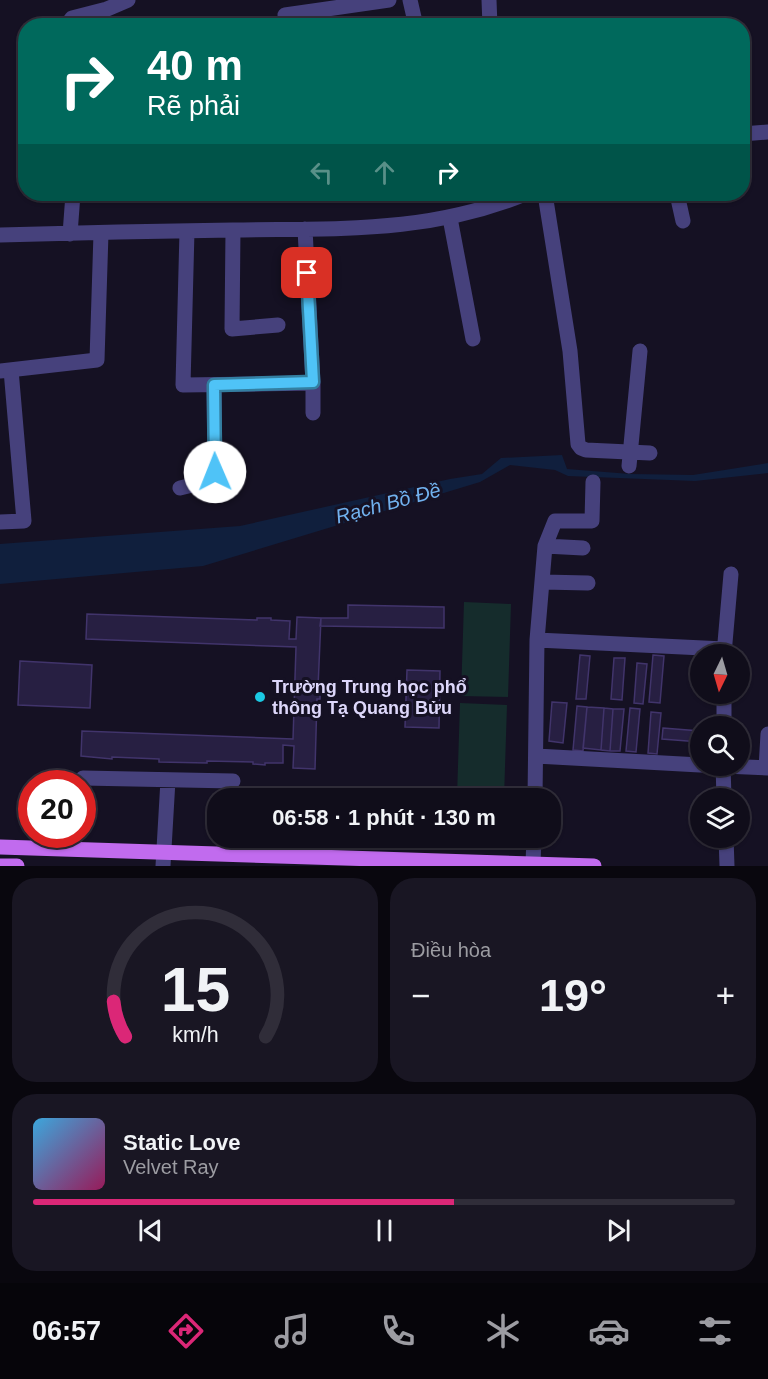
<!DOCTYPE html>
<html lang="vi">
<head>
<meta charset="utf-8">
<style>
	body { margin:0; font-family:Arial,sans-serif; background:#191623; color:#f1f3f6; height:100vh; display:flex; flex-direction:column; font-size:22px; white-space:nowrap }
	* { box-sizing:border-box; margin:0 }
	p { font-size:20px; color:#9c9ca2 }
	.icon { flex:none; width:33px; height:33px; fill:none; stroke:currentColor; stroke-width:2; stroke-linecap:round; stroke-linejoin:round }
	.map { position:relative; height:866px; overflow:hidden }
	.drawer { display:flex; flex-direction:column; gap:12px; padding:12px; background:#09070e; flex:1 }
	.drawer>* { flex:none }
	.guide { position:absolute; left:18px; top:18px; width:732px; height:183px; border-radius:24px; box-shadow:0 2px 4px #0004,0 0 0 2px #302d39; background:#00695c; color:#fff; overflow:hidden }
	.needle { width:39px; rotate:185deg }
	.controls { position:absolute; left:690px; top:644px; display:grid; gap:12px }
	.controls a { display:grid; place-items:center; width:60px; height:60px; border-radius:50%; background:#100d1a; box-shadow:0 2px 4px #0004,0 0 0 2px #302d39; font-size:30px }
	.speed { position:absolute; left:18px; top:770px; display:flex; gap:12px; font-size:30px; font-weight:700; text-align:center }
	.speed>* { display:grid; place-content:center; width:78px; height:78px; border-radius:50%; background:#100d1a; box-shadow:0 2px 4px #0004,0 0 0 2px #302d39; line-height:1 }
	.speed .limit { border:9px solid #d22; background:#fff; color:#111 }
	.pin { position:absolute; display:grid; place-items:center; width:51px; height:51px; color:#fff; margin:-26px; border-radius:12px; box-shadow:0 3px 9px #0006 }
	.me { position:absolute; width:66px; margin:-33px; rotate:359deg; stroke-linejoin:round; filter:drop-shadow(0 0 4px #0008) }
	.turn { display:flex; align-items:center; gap:21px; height:126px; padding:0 30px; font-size:27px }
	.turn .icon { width:78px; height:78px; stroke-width:2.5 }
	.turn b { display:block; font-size:42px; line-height:51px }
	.lanes { display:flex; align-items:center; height:57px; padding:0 30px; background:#0003; justify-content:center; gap:30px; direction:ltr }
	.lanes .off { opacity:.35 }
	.big { font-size:45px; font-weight:600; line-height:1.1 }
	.drawer .widget { flex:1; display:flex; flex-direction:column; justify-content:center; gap:9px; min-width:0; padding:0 21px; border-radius:24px; background:#191623 }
	.drawer .dial { align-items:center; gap:0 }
	.dial svg { height:156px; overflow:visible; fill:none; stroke:#302d39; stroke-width:7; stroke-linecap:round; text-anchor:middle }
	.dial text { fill:#f1f3f6; stroke:none }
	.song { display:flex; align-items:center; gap:18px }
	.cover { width:72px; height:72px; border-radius:9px; background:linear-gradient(135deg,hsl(200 70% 55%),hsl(330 70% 35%)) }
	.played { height:6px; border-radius:3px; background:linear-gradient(90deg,#db2777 60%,#302d39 60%) }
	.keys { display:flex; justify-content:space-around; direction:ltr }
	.heat { display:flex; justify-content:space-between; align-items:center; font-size:33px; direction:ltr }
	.drawer .tiles { flex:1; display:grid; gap:12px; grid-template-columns:1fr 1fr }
	.widget:last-child { grid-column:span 2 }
	.trip { position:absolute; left:207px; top:788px; width:354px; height:60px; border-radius:24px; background:#100d1a; box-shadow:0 2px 4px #0004,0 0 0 2px #302d39; font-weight:600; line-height:60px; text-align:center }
	.tabs { display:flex; height:96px; justify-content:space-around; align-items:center; background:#06050a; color:#9c9ca2 }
	.tabs .icon { width:42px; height:42px }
	.tabs .active { color:#db2777 }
	.tabs b { font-size:27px; color:#f1f3f6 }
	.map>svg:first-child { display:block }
</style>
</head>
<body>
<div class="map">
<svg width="768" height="866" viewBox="0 0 768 866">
	<rect width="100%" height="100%" fill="#151123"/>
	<path fill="#152c2c" d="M464,602L511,604L508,697L461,696Z
		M460,703L507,705L504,798L457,797Z"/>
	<path fill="#101f3d" d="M562,455L567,469L630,474L693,475L768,463V473L695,481L568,476L555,470L510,465L480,482L203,566L0,584V544L240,526L450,479L482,474L501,458Z"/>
	<path fill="#271f42" stroke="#41346b" stroke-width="1.5" d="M348,605L444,607V628L320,626L321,618H348Z
		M87,614L257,620V618H271V620L290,621L289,639H296L297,617L321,618L318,688H320V699H317L315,769L293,768L294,746L283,745V763H265V765L253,764V762L207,761V763L159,762V759L112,757V759L81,756L82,731L293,739L296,647L86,639Z
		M580,655L590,656L586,699H576Z
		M653,655L664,656L660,703L649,702Z
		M614,658H625L622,700L611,699Z
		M20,661L92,665L90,708L18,705Z
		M637,663L647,664L643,704L634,703Z
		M407,670L440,671L439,728L405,727Z
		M552,702L567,703L563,743L549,741Z
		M577,706L587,707L583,751L573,750Z
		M587,707L604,708L601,750L583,748Z
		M604,708L613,709L610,751L601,750Z
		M630,708L640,709L636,752L626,751Z
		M613,709H624L620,751H610Z
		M651,712L661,713L657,754L648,753Z
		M663,728L700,731V742L662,739Z"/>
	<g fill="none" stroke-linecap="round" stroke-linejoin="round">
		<path stroke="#46417c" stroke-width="15" d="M410,0L416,26
			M489,0L490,26
			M285,15L389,0
			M66,26L72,18L107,9L128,0
			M742,134L768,132
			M545,194L570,351L578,444L581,448L586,450L650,453
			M677,194L683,221
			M450,218L473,339
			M305,229L313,383
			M233,230L232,329L278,325
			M187,231L183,385L313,383V413
			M70,234L73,194
			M0,235C78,233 155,231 233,230C337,228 426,234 525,194
			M0,371L97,360L101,233
			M629,466L640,351
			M180,488L213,480L215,476L214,385
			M0,522L24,521L11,370
			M545,546L583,548
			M543,582L588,583
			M537,640L724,649
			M724,654L731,574
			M724,726V693
			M536,756L700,765
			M701,765L768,768
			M723,765L724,798
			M766,768L768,734
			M83,778L233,781
			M535,798L537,640L545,546L555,521H592L593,482
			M726,837L727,866
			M533,863L534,837
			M163,866L168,780"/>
		<path stroke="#c16bee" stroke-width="15" d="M0,847L594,866
			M0,866H17"/>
	</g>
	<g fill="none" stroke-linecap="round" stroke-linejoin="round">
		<g stroke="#337fa1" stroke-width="15">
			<path id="route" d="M215,472L214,385L313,382L307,273"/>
		</g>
		<use href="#route" stroke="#4fc3f7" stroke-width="10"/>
	</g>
	<circle fill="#1bc9e3" stroke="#151123" stroke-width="2" cx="260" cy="697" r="6"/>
	<g text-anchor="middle" stroke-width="6" stroke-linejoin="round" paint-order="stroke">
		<g font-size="18" font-weight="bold" fill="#ddd7fa" stroke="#151123" text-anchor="start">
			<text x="272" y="693">Trường Trung học phổ<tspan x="272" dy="21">thông Tạ Quang Bửu</tspan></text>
		</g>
		<g font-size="20" font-style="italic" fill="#71b1ee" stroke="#151123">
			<text transform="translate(388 503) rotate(-15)" y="7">Rạch Bồ Đề</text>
		</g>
	</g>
</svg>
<div class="controls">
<a><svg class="needle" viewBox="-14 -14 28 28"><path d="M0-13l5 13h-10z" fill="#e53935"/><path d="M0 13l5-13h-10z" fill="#9c9ca2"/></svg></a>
<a><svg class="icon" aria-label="search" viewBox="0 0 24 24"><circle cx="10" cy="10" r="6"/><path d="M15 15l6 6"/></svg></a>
<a><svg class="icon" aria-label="layers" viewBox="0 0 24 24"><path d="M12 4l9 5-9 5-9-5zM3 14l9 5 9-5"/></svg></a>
</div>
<div class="speed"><div class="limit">20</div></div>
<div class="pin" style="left:307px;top:273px;background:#d93025"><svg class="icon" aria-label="arrive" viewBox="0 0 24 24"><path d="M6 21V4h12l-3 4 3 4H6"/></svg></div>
<svg class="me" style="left:215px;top:472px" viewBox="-20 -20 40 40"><circle r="19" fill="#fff"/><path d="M0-13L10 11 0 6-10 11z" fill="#4fc3f7"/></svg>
<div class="trip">06:58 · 1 phút · 130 m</div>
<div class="guide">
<div class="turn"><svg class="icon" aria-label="right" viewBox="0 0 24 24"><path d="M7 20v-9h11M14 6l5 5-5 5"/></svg><div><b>40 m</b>Rẽ phải</div></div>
<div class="lanes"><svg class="icon off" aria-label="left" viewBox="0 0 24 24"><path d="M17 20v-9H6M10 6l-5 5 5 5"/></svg><svg class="icon off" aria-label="ahead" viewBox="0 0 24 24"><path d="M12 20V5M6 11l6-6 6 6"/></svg><svg class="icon" aria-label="right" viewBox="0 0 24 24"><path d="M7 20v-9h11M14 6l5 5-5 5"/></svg></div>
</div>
</div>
<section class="drawer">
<div class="tiles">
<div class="widget dial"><svg viewBox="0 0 100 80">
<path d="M14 69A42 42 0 1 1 86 69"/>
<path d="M14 69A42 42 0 0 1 8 51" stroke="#db2777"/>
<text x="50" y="56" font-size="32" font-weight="700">15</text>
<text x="50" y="72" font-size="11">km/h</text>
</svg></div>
<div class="widget"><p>Điều hòa</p>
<div class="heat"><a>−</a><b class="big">19°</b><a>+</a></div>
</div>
<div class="widget">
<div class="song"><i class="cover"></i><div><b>Static Love</b><p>Velvet Ray</p></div></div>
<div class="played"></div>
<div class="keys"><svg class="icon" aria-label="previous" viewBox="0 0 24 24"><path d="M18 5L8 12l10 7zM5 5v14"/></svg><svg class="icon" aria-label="pause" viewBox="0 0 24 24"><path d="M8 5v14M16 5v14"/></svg><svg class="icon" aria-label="next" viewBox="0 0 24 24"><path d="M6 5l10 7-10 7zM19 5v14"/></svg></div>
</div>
</div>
</section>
<nav class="tabs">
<b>06:57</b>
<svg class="icon active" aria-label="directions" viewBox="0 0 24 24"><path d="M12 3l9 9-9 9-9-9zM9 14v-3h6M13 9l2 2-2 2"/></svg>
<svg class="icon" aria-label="music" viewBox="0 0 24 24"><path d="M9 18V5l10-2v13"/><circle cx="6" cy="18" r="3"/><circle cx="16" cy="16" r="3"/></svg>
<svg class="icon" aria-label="phone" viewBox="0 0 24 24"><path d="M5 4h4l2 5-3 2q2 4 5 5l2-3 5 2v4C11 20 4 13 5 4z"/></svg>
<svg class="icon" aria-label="climate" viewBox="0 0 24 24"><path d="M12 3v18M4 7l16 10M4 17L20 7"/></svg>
<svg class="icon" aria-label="car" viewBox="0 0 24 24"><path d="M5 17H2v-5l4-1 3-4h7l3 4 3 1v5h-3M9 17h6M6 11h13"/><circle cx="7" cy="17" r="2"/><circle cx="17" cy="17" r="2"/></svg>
<svg class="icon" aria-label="filters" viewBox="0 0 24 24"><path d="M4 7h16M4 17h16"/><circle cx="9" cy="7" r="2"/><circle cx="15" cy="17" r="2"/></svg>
</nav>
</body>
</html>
